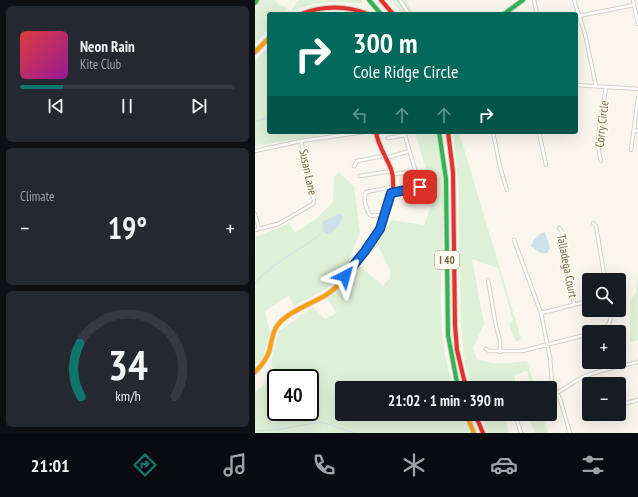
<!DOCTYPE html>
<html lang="en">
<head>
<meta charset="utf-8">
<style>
	body { margin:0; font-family:"PT Sans Narrow",sans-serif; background:#242831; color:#f1f3f6; height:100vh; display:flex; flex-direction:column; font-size:15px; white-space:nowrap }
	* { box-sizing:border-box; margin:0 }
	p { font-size:13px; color:#9ea1a6 }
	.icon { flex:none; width:22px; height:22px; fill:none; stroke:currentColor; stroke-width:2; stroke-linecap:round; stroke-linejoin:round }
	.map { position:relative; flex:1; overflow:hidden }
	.panel { display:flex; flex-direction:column; gap:6px; padding:6px; background:#0d0f14; width:255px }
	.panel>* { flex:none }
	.hud { position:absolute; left:12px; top:12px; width:311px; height:122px; border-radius:4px; box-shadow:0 4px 16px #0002; background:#00695c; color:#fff; overflow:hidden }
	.controls { position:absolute; left:327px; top:273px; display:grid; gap:8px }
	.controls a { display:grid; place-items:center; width:44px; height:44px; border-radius:4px; background:#171b24; box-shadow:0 4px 16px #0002; font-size:20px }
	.speed { position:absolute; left:12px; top:369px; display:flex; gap:8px; font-size:20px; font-weight:700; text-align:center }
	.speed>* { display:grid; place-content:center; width:52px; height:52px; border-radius:50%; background:#171b24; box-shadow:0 4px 16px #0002; line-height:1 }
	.speed .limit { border:2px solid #111; border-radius:6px; background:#fff; color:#111 }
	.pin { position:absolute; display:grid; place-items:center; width:34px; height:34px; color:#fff; margin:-17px; border-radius:8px; box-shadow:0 2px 6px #0006 }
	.me { position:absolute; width:44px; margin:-22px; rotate:39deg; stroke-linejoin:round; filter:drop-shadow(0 0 3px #0008) }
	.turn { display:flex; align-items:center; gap:14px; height:84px; padding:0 20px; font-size:18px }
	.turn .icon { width:52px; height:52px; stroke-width:2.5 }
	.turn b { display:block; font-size:28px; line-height:34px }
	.lanes { display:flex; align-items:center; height:38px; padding:0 20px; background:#0003; justify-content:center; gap:20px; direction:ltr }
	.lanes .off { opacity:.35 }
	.big { font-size:30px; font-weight:600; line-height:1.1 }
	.panel .tile { flex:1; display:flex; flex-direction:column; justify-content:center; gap:6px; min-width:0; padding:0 14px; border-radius:6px; background:#242831 }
	.panel .dial { align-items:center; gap:0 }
	.dial svg { height:104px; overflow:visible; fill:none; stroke:#363941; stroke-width:7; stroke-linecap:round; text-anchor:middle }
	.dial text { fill:#f1f3f6; stroke:none }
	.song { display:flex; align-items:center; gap:12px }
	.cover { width:48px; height:48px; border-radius:6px; background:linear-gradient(135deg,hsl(0 70% 55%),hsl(300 70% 35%)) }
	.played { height:4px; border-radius:2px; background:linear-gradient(90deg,#0f766e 20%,#363941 20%) }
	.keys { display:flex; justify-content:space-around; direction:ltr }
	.heat { display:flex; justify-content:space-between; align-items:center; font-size:22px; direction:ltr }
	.trip { position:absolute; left:80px; top:381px; width:222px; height:40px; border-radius:4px; background:#171b24; box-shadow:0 4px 16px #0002; font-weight:600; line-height:40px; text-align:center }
	.menu { display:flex; height:64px; justify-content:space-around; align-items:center; background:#090b0e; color:#9ea1a6 }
	.menu .icon { width:28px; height:28px }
	.menu .active { color:#0f766e }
	.menu b { font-size:18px; color:#f1f3f6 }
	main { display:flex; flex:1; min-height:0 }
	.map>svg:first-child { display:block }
</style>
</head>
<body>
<main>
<section class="panel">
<div class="tile">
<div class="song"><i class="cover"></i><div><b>Neon Rain</b><p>Kite Club</p></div></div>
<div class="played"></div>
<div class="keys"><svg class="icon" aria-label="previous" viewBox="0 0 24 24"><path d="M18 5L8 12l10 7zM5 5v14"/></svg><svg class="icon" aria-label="pause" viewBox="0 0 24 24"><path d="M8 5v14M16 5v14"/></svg><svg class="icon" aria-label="next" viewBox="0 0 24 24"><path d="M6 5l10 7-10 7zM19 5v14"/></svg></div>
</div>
<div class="tile"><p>Climate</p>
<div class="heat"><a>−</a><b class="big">19°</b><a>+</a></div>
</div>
<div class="tile dial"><svg viewBox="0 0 100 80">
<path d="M14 69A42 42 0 1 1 86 69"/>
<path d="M14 69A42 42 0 0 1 13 28" stroke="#0f766e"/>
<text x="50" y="56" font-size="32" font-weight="700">34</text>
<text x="50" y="72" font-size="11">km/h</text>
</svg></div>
</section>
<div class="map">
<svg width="383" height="433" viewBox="0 0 383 433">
	<rect width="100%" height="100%" fill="#f8f6ed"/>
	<path fill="#dff0d8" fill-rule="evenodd" d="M6,0H20L24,5L32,7L28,14H14V29L0,44V10Z
		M45,0H107L108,4C76,0 66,1 36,11L43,1Z
		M137,0H151L159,14H147Z
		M14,46V132H85L0,146V61Z
		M160,132H182C186,157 189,182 189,207C188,268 178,330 199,388H87V414H208L215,433H0V392L20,377L16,361L24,331L58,307L70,319L82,313L72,299L92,281L104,265L128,286L135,278V270L122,244L136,220L169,225L179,198ZM21,378H55V412H21Z
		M198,132H204L266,339L261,342L254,324L258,320L243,268L217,259L229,324L218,348L222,359C241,366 253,363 272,361L280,388H276L272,371L260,375L259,388H217L210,364L206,328L203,181Z
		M83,172L99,186L105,232L91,268L71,289L39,306L34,295L10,311L15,332L8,358L0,365L1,237L34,223L40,233L61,219L78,202L79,177Z
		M383,271V340L375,342V301L381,293Z
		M225,414H237L239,419L249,414L254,433H233Z
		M273,414H287L293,433H280Z"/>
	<path fill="#cee0ea" d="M83,214H87C88,224 80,232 71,234L67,229L68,221L76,218Z
		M290,232L295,248L292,253C287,255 280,250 276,246C278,239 283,234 290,232Z"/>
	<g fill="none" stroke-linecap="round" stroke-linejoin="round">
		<path stroke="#cee0ea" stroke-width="1" d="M0,122L14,117
			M0,284C16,261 49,250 69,231
			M0,431L27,429L64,422L76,425L99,433"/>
		<g stroke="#d5d2c8" stroke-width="4.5">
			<path id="street" d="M145,0L154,14
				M279,0L282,14
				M319,0L330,34L341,86
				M378,0L383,24
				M324,16L379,5
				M321,85L383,89
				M379,130L383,131
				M238,132L245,167L252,190
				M284,132L291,165
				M133,138L150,135
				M376,150L383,98
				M0,151L46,141L109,132
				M130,158L155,151
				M346,161C339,139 348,109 351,87
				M99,166L102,161L128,156
				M141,174L161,171
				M105,176L136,171
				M136,193L165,187L149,132
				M0,214L4,229
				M130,214L116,216C111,211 108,198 111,192L137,187
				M338,223L341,226L350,280
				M304,228L307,232L319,304
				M0,230L23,224L58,204L59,201L46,141
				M259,240L286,313L295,358L297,383L305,399L315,433
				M233,280L241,326L245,340V352
				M286,313L334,301
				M344,332C354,328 357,320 355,310
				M231,349L234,351H267L334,334
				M295,396C308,391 318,381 331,376C347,369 366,366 383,362
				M364,405L383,400
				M260,414L266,433
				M238,416L242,414"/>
		</g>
		<g stroke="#d6d2c8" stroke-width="6">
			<path id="fast" d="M114,0L126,14
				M0,3L2,0
				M249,14L268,0
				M184,132L191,179L193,335L203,388"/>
		</g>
		<g stroke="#d6d2c8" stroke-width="6">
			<path id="slow" d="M0,52L14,38
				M0,372C6,366 11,360 14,352C17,341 17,330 26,321C39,309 56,304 71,295C91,282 109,256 121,237
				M211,414L219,433"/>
		</g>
		<g stroke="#d6d2c8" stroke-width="6">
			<path id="jam" d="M126,0L138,14
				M46,14C69,5 90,5 113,14
				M121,132C123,146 131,156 136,169C143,188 131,220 121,237
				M193,132L198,172L200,325L202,350L211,388
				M220,414L228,433"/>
		</g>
		<use href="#street" stroke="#fefefc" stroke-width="2.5"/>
		<use href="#fast" stroke="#30b455" stroke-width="4"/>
		<use href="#slow" stroke="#ff9f0a" stroke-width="4"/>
		<use href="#jam" stroke="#e5322d" stroke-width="4"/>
	</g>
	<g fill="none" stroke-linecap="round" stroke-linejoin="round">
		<g stroke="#114b97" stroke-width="10">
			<path id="route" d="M90,276L110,251L125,229L136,193L165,187"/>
		</g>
		<use href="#route" stroke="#1a73e8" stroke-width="7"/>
	</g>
	<g text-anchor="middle" stroke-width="3" stroke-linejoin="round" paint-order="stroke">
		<rect fill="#fffdef" stroke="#a0947c" stroke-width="1" x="180" y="251" width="24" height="18" rx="3"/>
		<g font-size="11" font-weight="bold" fill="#78674b">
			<text x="192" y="264">I 40</text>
		</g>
		<g font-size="12" fill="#78674b" stroke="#fffdef">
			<text transform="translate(347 124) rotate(-84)" y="4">Corry Circle</text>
			<text transform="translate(53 172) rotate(78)" y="4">Susan Lane</text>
			<text transform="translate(312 266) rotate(79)" y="4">Talladega Court</text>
		</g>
	</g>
</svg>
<div class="controls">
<a><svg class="icon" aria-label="search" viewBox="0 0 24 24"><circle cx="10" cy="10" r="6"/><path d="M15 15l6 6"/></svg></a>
<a>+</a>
<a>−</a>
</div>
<div class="speed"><div class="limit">40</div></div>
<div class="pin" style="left:165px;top:187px;background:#d93025"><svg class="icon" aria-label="arrive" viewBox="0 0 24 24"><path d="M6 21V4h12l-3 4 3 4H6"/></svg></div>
<svg class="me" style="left:90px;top:276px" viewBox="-20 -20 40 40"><path d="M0-17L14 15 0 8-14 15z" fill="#1a73e8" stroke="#fff" stroke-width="4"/></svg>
<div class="trip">21:02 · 1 min · 390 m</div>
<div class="hud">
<div class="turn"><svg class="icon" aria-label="right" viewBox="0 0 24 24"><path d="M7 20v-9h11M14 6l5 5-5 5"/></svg><div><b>300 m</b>Cole Ridge Circle</div></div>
<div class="lanes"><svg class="icon off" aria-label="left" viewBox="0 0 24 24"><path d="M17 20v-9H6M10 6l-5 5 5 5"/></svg><svg class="icon off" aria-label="ahead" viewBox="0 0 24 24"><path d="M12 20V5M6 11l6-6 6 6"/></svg><svg class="icon off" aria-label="ahead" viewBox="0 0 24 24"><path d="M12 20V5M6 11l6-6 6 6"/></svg><svg class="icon" aria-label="right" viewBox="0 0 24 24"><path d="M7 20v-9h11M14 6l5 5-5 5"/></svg></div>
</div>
</div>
</main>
<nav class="menu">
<b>21:01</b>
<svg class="icon active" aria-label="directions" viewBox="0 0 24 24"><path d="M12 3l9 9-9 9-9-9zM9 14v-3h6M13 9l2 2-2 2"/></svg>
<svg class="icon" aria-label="music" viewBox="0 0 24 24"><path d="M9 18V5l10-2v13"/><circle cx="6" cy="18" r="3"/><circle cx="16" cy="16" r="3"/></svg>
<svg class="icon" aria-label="phone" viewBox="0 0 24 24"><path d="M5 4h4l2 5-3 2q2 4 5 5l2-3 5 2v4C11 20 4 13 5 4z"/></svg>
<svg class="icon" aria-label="climate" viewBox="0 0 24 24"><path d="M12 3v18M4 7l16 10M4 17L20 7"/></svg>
<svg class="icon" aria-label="car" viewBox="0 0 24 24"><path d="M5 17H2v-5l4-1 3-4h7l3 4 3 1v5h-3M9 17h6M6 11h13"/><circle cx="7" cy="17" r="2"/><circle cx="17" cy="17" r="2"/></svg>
<svg class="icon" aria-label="filters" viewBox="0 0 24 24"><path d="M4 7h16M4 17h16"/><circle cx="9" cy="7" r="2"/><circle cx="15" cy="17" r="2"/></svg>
</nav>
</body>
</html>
